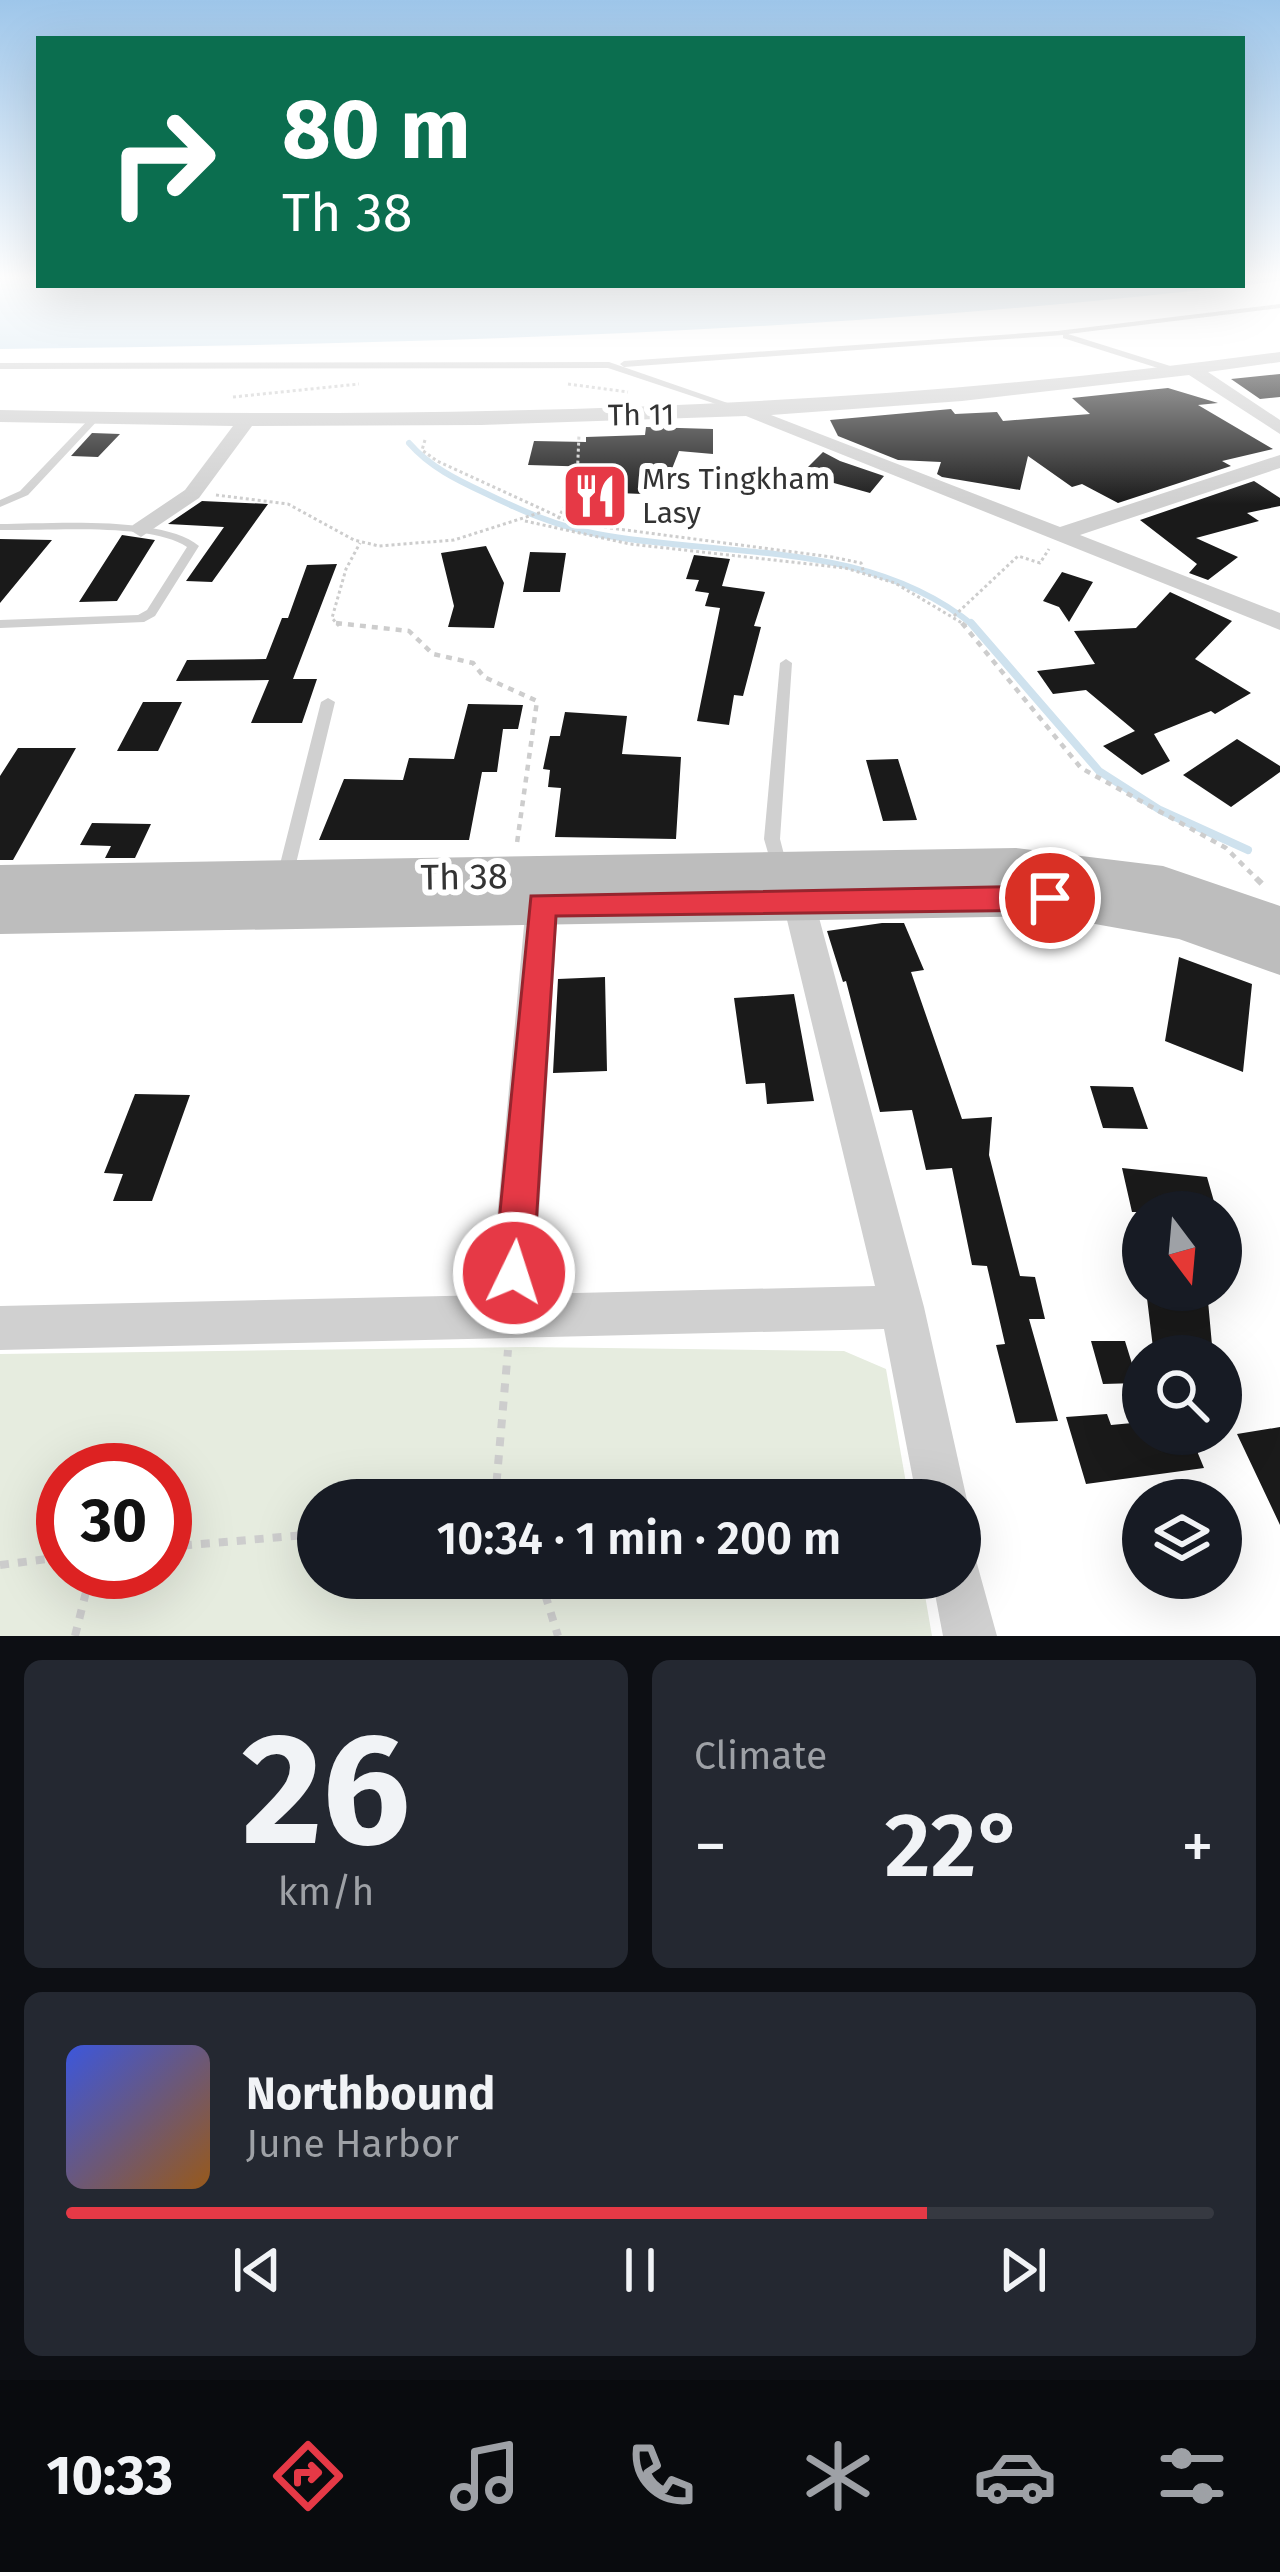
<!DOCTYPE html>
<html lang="en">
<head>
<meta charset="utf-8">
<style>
	body { margin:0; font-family:"Fira Sans",sans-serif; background:#242831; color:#f1f3f6; height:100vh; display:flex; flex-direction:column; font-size:45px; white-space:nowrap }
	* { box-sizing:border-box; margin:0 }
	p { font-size:39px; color:#9ea1a6 }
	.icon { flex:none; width:66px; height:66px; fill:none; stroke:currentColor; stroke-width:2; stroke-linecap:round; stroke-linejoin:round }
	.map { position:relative; height:1636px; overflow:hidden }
	.drawer { display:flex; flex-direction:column; gap:24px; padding:24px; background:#0d0f14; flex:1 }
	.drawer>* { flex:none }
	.top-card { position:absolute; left:36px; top:36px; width:1209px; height:252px; border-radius:0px; box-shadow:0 12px 48px #0002; background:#0b6e4f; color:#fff; overflow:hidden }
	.needle { width:78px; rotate:164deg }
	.tools { position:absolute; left:1122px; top:1191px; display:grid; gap:24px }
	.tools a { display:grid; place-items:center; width:120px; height:120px; border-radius:50%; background:#171b24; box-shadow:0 12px 48px #0002; font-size:60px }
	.speed { position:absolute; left:36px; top:1443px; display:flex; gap:24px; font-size:60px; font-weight:700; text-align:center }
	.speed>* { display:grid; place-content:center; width:156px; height:156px; border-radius:50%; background:#171b24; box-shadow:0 12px 48px #0002; line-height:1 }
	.speed .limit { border:18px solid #d22; background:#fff; color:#111 }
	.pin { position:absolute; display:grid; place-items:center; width:102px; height:102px; color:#fff; margin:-51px; border:6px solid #fff; border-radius:50%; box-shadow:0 3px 12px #0007 }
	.me { position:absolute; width:132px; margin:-66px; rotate:4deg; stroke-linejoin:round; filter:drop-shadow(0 0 9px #0008) }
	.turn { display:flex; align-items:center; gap:42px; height:252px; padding:0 48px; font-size:54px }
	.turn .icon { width:156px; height:156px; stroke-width:2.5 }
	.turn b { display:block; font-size:84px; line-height:102px }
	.big { font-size:90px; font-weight:600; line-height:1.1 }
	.drawer .card { flex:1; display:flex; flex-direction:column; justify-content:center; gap:18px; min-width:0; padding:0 42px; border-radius:18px; background:#242831 }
	.drawer .dial { align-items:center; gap:0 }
	.dial b { font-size:156px; line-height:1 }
	.song { display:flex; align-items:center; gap:36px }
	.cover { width:144px; height:144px; border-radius:18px; background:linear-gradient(135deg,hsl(230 70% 55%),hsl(30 70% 35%)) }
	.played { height:12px; border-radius:6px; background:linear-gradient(90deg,#e63946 75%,#363941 75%) }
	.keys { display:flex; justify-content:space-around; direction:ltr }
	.heat { display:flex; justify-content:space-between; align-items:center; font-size:66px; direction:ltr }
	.drawer .tiles { flex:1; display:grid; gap:24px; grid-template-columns:1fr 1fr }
	.card:last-child { grid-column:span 2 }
	.trip { position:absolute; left:297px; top:1479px; width:684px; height:120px; border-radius:60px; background:#171b24; box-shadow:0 12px 48px #0002; font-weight:600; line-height:120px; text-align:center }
	.tab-bar { display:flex; height:192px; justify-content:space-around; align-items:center; background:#090b0e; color:#9ea1a6 }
	.tab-bar .icon { width:84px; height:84px }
	.tab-bar .selected { color:#e63946 }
	.tab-bar b { font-size:54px; color:#f1f3f6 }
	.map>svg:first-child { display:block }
</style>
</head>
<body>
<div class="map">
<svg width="1280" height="1636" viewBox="0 0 1280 1636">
	<rect width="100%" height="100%" fill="#fff"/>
	<path fill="#e6ecdf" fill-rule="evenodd" d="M526,1347L844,1351L886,1369L909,1500H318V1578H922L932,1636H0V1354ZM63,1470H165V1572H63Z"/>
	<path fill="#cfe2ee" d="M0,275H39V285H1242V275H1280V281C855,332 428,344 0,349Z"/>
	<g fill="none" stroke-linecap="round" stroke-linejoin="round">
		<path stroke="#cfe2ee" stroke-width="6" d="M409,443C430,467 457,480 485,493C522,511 556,526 597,534C725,558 868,539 974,626"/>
		<path stroke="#cfe2ee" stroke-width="8" d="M971,623L1099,771L1160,810L1248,850"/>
	</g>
	<path fill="#1a1a1a" d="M1280,374V397L1260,399L1231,379Z
		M1168,388L1218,403L1198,405L1273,449L1222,461L1231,466L1118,503L1082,484L1072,487L1028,456L1020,490L942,477L937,474L941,462L898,460L838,436L830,420L951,409L955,414L997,412L1003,421L1090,414L1072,398Z
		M646,427L713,429V454L679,451L666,484L645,482L643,494L592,492L597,467L528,465L534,441L586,442V437L645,435Z
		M92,433L120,434L98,457L71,456Z
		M823,452L840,461L884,476L870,493L823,480L812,494L788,487Z
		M1254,481L1280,498V506L1247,513L1259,521L1196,538L1238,557L1208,580L1189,573L1197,564L1140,520Z
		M202,501L268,504L212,582L186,581L224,527L168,524Z
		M122,535L155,540L117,601L79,602Z
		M0,539L52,540L0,603Z
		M486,546L504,583L494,628L448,627L454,606L441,553Z
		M530,552L566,553L560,592H523Z
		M694,555L730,559L722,586L765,592L754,626L761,627L743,696L734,695L729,725L697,721L720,608L705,606L709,593L695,591L699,580L686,579Z
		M337,564L293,679H317L302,723H251L269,680L176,681L187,660L266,659L282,618H288L307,565Z
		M1062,572L1093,582L1069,622L1059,607L1043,601Z
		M1170,592L1232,621L1195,659L1251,693L1215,714L1211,711L1154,734L1170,761L1142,775L1103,746L1135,731L1086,690L1053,694L1037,671L1095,664L1074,631L1136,628Z
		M143,702H182L158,751H117Z
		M468,704L523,705L518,729H503L497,772H482L469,840H319L344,779L403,780L409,758L454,759Z
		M565,712L627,716L622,754L681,757L676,839L555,837L561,788L548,787L550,770L543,769L550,736H560Z
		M1237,739L1280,766V772L1231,807L1183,775Z
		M18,748H76L13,860H0V776Z
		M898,759L917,820L883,821L866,760Z
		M92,823L151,824L135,858H105L111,846L80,845Z
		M882,923H904L924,970L911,972L962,1119L992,1117L989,1155L1020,1276L1035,1277L1045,1319H1029L1058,1421L1016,1423L996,1345L1005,1344L987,1266L972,1265L952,1168L926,1170L912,1110L880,1112L846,981L843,982L827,931Z
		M1179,957L1252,984L1243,1072L1165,1041Z
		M605,977L607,1071L553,1073L558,979Z
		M794,994L814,1101L767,1104L765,1083L746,1084L734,998Z
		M1090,1086L1133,1087L1148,1129L1103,1128Z
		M135,1094L190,1095L152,1201H113L123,1174L104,1173Z
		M1122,1168L1207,1177L1217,1212H1132Z
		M1146,1290H1207L1213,1356H1154Z
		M1091,1341H1125L1138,1383L1103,1384Z
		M1107,1414L1111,1425L1143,1422V1434H1190L1204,1468L1086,1484L1066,1417Z
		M1280,1427V1525L1237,1434Z"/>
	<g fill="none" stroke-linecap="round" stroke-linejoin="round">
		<path stroke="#cdcdcd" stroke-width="3" stroke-dasharray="3 3" stroke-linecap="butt" d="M568,384L628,392
			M233,397L359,384
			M425,440L422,450L437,461L572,523L832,557L861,563L864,573
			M216,495L288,504L354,540L379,546L454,540L542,512
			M558,519L577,482L579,434
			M525,521L630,544L845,568L895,583L967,626
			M954,616L1018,556L1040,563L1049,549
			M339,626L332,618L346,569L360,543"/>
		<path stroke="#cdcdcd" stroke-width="4.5" stroke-dasharray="6 6" stroke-linecap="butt" d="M336,623L409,631L433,654L473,663L484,677L537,701L517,843
			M962,623L1081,768L1226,848L1259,881"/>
		<path stroke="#cdcdcd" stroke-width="6" stroke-dasharray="8 8" stroke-linecap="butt" d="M1256,878L1264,886"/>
		<path stroke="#cdcdcd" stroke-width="8" stroke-dasharray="9 9" stroke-linecap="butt" d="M495,1500L508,1350
			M165,1547L318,1534
			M0,1565L63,1557
			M540,1578L558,1636
			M75,1636L91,1572"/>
		<path fill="#d0d0d0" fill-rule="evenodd" d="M1280,304V308L1068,334L1183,370V374L1180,375L1063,338V335L624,367L620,364L624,361L1057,331Z
			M609,362L745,409L737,411L608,368L0,369V363Z
			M92,416L100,418L28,495L0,507V500L20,491Z
			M0,524C49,524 162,515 199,546L155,616L144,622L0,628V620L138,615L147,610L187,547C151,522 45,531 0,530Z
			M786,659L792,663L780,839L787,866L785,870H773L764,839L780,663Z
			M328,698L335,702L293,876L291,880H279L277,876L321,702Z"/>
		<path fill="#d0d0d0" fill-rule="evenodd" d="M1280,352V362L1208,372L1280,420V434L1189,375L962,401L771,415L1060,527L1280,455V468L1080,535L1280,613V630L746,416L481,425L252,426L199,498L141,537L130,530L133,525L185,490L233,426L0,422V410C433,419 850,411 1280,352Z
			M798,886L809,890L814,899L924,1307L967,1500L960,1516V1500H917L884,1329L0,1350V1306L490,1295L526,904L531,895L542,891L553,895L558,904L534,1294L875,1286L782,899L787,890Z
			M960,1553L976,1560L997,1636H943L932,1578H960Z"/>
		<path fill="#bdbdbd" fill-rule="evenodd" d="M1016,848L1163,866L1280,906V975L1179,939L1050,916L0,934V865Z"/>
	</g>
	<linearGradient id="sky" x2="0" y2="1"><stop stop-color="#9ec6ea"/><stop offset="0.55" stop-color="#fff"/><stop offset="1" stop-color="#fff" stop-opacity="0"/></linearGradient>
	<rect width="1280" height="504" fill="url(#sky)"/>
	<path fill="#e63946" stroke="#96252e" stroke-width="3" d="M1050,886L1061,889L1065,898L1061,906L1050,910L556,916L533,1273L528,1287L514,1293L500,1287L494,1273L531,896Z"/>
	<defs>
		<g id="restaurant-square" transform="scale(3.45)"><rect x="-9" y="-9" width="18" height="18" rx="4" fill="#e63946" stroke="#fff"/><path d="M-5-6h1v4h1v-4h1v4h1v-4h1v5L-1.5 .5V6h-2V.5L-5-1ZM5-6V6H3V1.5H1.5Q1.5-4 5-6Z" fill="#fff"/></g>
	</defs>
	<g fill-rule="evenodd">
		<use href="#restaurant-square" x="595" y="496"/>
	</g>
	<g text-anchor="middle" stroke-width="12" stroke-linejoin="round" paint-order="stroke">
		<g font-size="30" fill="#333" stroke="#fff">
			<text transform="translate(641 415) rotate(-1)" y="10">Th 11</text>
		</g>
		<g font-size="30" fill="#333" stroke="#fff" text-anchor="start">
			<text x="642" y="489">Mrs Tingkham<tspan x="642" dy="34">Lasy</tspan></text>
		</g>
		<g font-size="36" fill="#333" stroke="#fff">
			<text transform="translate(464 876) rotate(-1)" y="13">Th 38</text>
		</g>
	</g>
</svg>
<div class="tools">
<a><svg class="needle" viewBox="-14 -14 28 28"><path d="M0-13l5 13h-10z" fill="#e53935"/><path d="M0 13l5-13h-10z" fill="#9ea1a6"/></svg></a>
<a><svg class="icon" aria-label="search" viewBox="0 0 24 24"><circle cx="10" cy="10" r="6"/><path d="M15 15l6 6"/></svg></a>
<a><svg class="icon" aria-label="layers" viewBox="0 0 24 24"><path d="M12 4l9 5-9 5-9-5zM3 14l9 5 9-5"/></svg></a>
</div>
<div class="speed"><div class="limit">30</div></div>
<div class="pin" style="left:1050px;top:898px;background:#d93025"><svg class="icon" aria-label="arrive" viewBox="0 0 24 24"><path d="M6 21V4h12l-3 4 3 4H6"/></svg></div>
<svg class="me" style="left:514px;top:1273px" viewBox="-20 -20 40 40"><circle r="17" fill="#e63946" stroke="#fff" stroke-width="3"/><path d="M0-11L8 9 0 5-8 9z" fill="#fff"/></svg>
<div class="trip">10:34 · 1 min · 200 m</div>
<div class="top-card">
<div class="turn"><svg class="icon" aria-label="right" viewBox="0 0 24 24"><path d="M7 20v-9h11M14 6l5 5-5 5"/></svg><div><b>80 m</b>Th 38</div></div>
</div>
</div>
<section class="drawer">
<div class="tiles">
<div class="card dial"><b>26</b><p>km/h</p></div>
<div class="card"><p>Climate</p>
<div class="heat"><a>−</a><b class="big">22°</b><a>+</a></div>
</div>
<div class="card">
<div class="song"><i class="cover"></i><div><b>Northbound</b><p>June Harbor</p></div></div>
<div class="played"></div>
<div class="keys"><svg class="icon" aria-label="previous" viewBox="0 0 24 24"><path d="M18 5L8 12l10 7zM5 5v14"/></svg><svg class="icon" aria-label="pause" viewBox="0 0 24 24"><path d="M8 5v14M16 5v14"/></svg><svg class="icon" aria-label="next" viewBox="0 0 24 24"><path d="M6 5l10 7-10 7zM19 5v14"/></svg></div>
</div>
</div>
</section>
<nav class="tab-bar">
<b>10:33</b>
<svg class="icon selected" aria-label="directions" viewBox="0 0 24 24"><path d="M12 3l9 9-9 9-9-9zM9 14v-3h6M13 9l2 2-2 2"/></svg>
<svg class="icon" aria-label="music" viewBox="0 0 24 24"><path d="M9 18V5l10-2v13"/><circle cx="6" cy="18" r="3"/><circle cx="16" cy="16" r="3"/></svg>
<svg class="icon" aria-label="phone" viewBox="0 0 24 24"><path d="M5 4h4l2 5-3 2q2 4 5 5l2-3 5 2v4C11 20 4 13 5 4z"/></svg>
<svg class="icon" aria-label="climate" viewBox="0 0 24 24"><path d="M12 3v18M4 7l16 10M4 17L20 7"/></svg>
<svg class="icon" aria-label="car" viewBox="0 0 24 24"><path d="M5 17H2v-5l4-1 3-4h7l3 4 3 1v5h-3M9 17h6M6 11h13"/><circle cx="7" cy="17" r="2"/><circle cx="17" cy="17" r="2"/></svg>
<svg class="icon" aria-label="filters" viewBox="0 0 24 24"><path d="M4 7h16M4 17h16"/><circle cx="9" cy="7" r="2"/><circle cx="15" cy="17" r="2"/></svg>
</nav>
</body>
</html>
